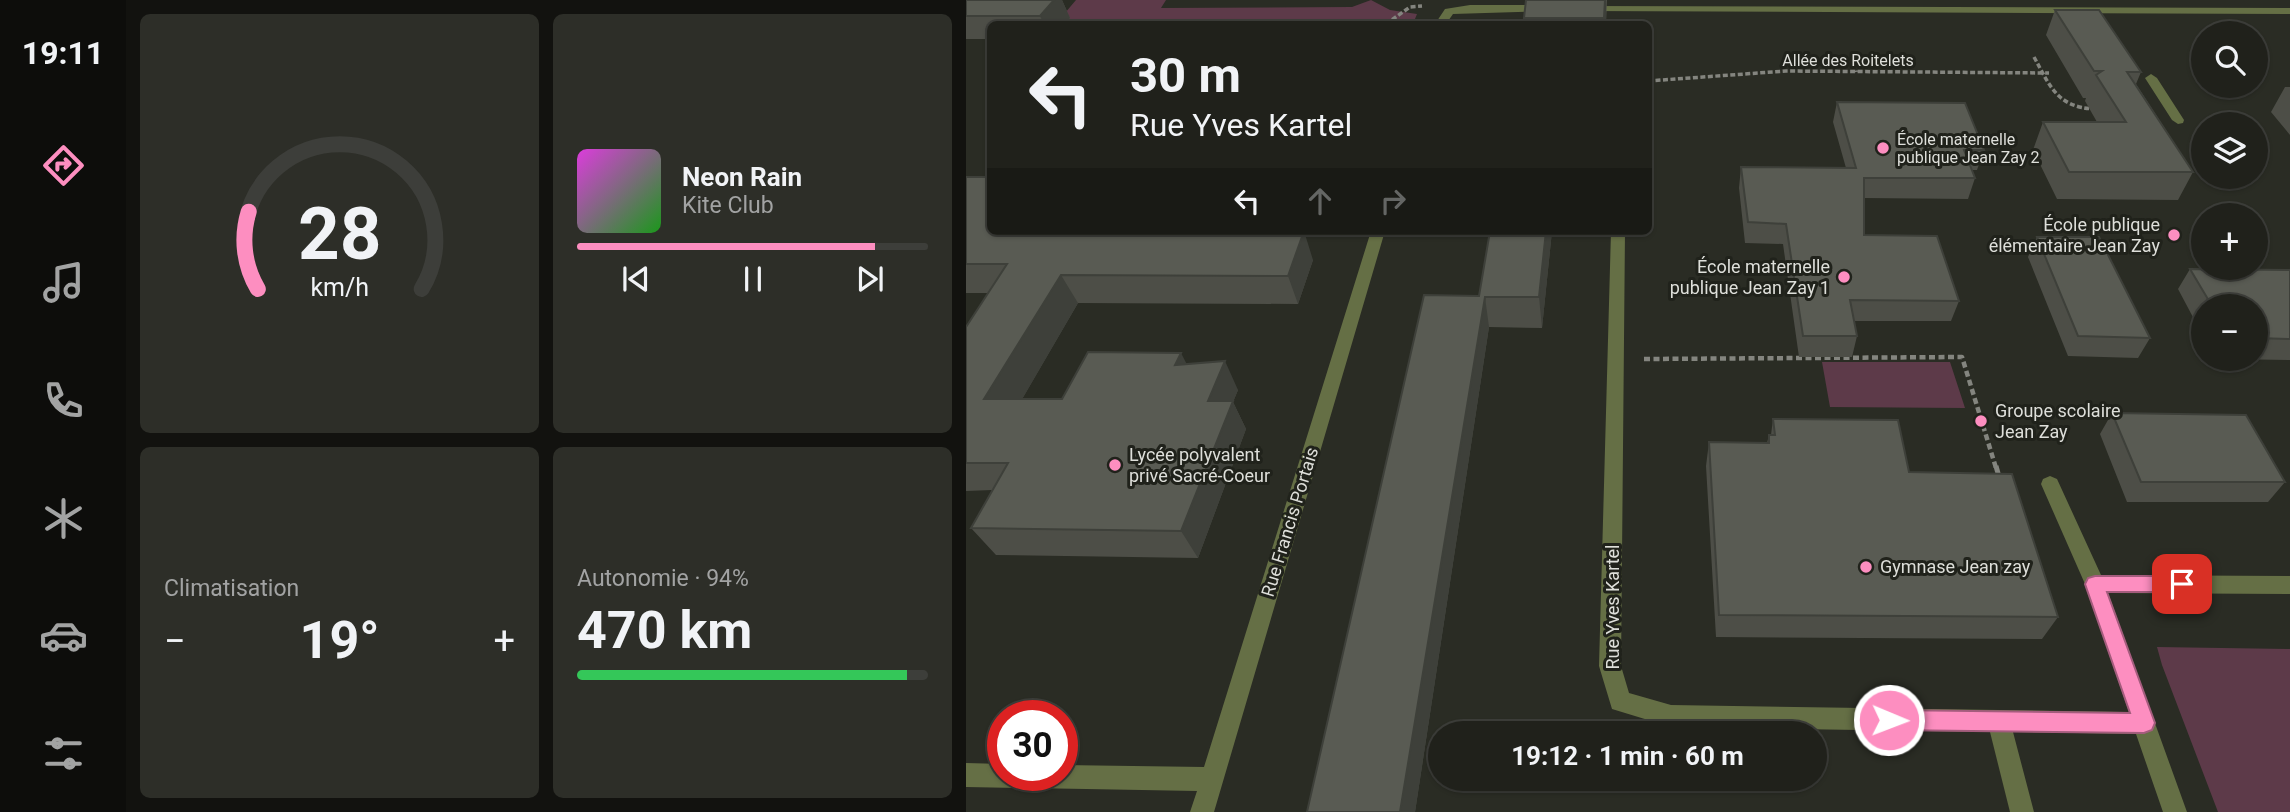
<!DOCTYPE html>
<html lang="fr">
<head>
<meta charset="utf-8">
<style>
	body { margin:0; font-family:Roboto,sans-serif; background:#2d2e28; color:#f1f3f6; height:100vh; display:flex; flex-direction:column; font-size:26px; white-space:nowrap }
	* { box-sizing:border-box; margin:0 }
	p { font-size:23px; color:#a2a3a3 }
	.icon { flex:none; width:38px; height:38px; fill:none; stroke:currentColor; stroke-width:2; stroke-linecap:round; stroke-linejoin:round }
	.map { position:relative; flex:1; overflow:hidden }
	.panel { display:flex; flex-direction:column; gap:14px; padding:14px; background:#12120f; width:840px }
	.panel>* { flex:none }
	.guide { position:absolute; left:21px; top:21px; width:665px; height:214px; border-radius:10px; box-shadow:0 2px 5px #0004,0 0 0 2px #3d3e3a; background:#20211b; color:#f1f3f6; overflow:hidden }
	.tools { position:absolute; left:1225px; top:21px; display:grid; gap:14px }
	.tools a { display:grid; place-items:center; width:77px; height:77px; border-radius:50%; background:#20211b; box-shadow:0 2px 5px #0004,0 0 0 2px #3d3e3a; font-size:35px }
	.speed { position:absolute; left:21px; top:700px; display:flex; gap:14px; font-size:35px; font-weight:700; text-align:center }
	.speed>* { display:grid; place-content:center; width:91px; height:91px; border-radius:50%; background:#20211b; box-shadow:0 2px 5px #0004,0 0 0 2px #3d3e3a; line-height:1 }
	.speed .limit { border:10px solid #d22; background:#fff; color:#111 }
	.pin { position:absolute; display:grid; place-items:center; width:60px; height:60px; color:#fff; margin:-30px; border-radius:14px; box-shadow:0 4px 10px #0006 }
	.me { position:absolute; width:77px; margin:-38px; rotate:91deg; stroke-linejoin:round; filter:drop-shadow(0 0 5px #0008) }
	.turn { display:flex; align-items:center; gap:24px; height:147px; padding:0 28px; font-size:32px }
	.turn .icon { width:91px; height:91px; stroke-width:2.5 }
	.turn b { display:block; font-size:49px; line-height:60px }
	.lanes { display:flex; align-items:center; height:66px; padding:0 28px; background:#0003; justify-content:center; gap:35px; direction:ltr }
	.lanes .off { opacity:.35 }
	.big { font-size:52px; font-weight:700; line-height:1.1 }
	.panel .card { flex:1; display:flex; flex-direction:column; justify-content:center; gap:10px; min-width:0; padding:0 24px; border-radius:10px; background:#2d2e28 }
	.panel .dial { align-items:center; gap:0 }
	.dial svg { height:182px; overflow:visible; fill:none; stroke:#3d3e3a; stroke-width:7; stroke-linecap:round; text-anchor:middle }
	.dial text { fill:#f1f3f6; stroke:none }
	.song { display:flex; align-items:center; gap:21px }
	.cover { width:84px; height:84px; border-radius:10px; background:linear-gradient(135deg,hsl(300 70% 55%),hsl(120 70% 35%)) }
	.played { height:7px; border-radius:4px; background:linear-gradient(90deg,#fd8ec0 85%,#3d3e3a 85%) }
	.keys { display:flex; justify-content:space-around; direction:ltr }
	.heat { display:flex; justify-content:space-between; align-items:center; font-size:38px; direction:ltr }
	.charge { height:10px; border-radius:5px; background:linear-gradient(90deg,#34c759 94%,#3d3e3a 0) }
	.panel .tiles { flex:1; display:grid; gap:14px; grid-template-columns:repeat(2,1fr) }
	.trip { position:absolute; left:462px; top:721px; width:399px; height:70px; border-radius:35px; background:#20211b; box-shadow:0 2px 5px #0004,0 0 0 2px #3d3e3a; font-weight:700; line-height:70px; text-align:center }
	main { display:flex; flex:1; min-height:0 }
	.dock { display:flex; flex-direction:column; width:126px; justify-content:space-around; align-items:center; background:#0d0d0b; color:#a2a3a3 }
	.dock .icon { width:49px; height:49px }
	.dock .selected { color:#fd8ec0 }
	.dock b { font-size:32px; color:#f1f3f6 }
	.map>svg:first-child { display:block }
</style>
</head>
<body>
<main>
<nav class="dock">
<b>19:11</b>
<svg class="icon selected" aria-label="directions" viewBox="0 0 24 24"><path d="M12 3l9 9-9 9-9-9zM9 14v-3h6M13 9l2 2-2 2"/></svg>
<svg class="icon" aria-label="music" viewBox="0 0 24 24"><path d="M9 18V5l10-2v13"/><circle cx="6" cy="18" r="3"/><circle cx="16" cy="16" r="3"/></svg>
<svg class="icon" aria-label="phone" viewBox="0 0 24 24"><path d="M5 4h4l2 5-3 2q2 4 5 5l2-3 5 2v4C11 20 4 13 5 4z"/></svg>
<svg class="icon" aria-label="climate" viewBox="0 0 24 24"><path d="M12 3v18M4 7l16 10M4 17L20 7"/></svg>
<svg class="icon" aria-label="car" viewBox="0 0 24 24"><path d="M5 17H2v-5l4-1 3-4h7l3 4 3 1v5h-3M9 17h6M6 11h13"/><circle cx="7" cy="17" r="2"/><circle cx="17" cy="17" r="2"/></svg>
<svg class="icon" aria-label="filters" viewBox="0 0 24 24"><path d="M4 7h16M4 17h16"/><circle cx="9" cy="7" r="2"/><circle cx="15" cy="17" r="2"/></svg>
</nav>
<section class="panel">
<div class="tiles">
<div class="card dial"><svg viewBox="0 0 100 80">
<path d="M14 69A42 42 0 1 1 86 69"/>
<path d="M14 69A42 42 0 0 1 10 35" stroke="#fd8ec0"/>
<text x="50" y="56" font-size="32" font-weight="700">28</text>
<text x="50" y="72" font-size="11">km/h</text>
</svg></div>
<div class="card">
<div class="song"><i class="cover"></i><div><b>Neon Rain</b><p>Kite Club</p></div></div>
<div class="played"></div>
<div class="keys"><svg class="icon" aria-label="previous" viewBox="0 0 24 24"><path d="M18 5L8 12l10 7zM5 5v14"/></svg><svg class="icon" aria-label="pause" viewBox="0 0 24 24"><path d="M8 5v14M16 5v14"/></svg><svg class="icon" aria-label="next" viewBox="0 0 24 24"><path d="M6 5l10 7-10 7zM19 5v14"/></svg></div>
</div>
<div class="card"><p>Climatisation</p>
<div class="heat"><a>−</a><b class="big">19°</b><a>+</a></div>
</div>
<div class="card"><p>Autonomie · 94%</p><b class="big">470 km</b><div class="charge"></div></div>
</div>
</section>
<div class="map">
<svg width="1324" height="812" viewBox="0 0 1324 812">
	<rect width="100%" height="100%" fill="#2a2c24"/>
	<path fill="#5d3a49" d="M110,0H200L195,8L386,7L405,0L424,10L451,14L447,24H98L102,20L99,13Z
		M856,362H984L999,408L864,407Z
		M1191,647L1324,649V812H1252L1196,665Z"/>
	<g fill="none" stroke-linecap="round" stroke-linejoin="round">
		<path stroke="#84857f" stroke-width="3.5" stroke-dasharray="5 2.5" stroke-linecap="butt" d="M420,24L444,7L456,6
			M886,56L890,72
			M1068,57C1084,86 1091,107 1128,109
			M682,81L820,71L1083,73"/>
		<path stroke="#84857f" stroke-width="4.5" stroke-dasharray="6 3.5" stroke-linecap="butt" d="M678,359L996,357L1030,468"/>
		<path stroke="#84857f" stroke-width="5" stroke-dasharray="9 4.5" stroke-linecap="butt" d="M1030,466L1033,477"/>
		<path fill="#656f45" fill-rule="evenodd" d="M504,5H582L588,8L582,11L487,14L480,24H469L479,9Z
			M613,6L1324,8V14L617,11L613,10Z
			M1185,74L1191,78L1218,120L1217,123L1212,124L1206,120L1179,78Z
			M405,231H419L248,812H224L231,791L0,787V763L37,764V775H96V765L238,767Z
			M645,231H659L655,666L663,693L705,705L1163,712L1119,584L1075,484L1077,479L1084,476L1091,479L1135,575L1324,576V594L1142,593L1221,812H1197L1170,734L1047,732L1068,812H1044L1024,732L705,727L646,709L633,666Z"/>
	</g>
	<path fill="#4d4e47" d="M0,0H96L104,18L98,24H24V39H0Z
		M560,0H641L640,24H558V18Z
		M1089,10L1175,72L1170,84L1227,172L1212,200L1091,199L1067,150L1077,122H1131L1119,101L1120,98H1117L1080,35Z
		M1319,87H1324V135L1305,112Z
		M871,102L1018,150L1011,170H1006L1009,178L1002,199L898,198V235L993,301L985,321H888L891,336L886,357H833L817,244L779,243L773,188L775,167L880,168L867,122Z
		M0,177L347,260L332,304L112,303L56,399H96L221,364L272,390L267,402L280,429L232,558L30,555L5,528L26,490L0,491V327L22,293H0Z
		M524,231H586L576,328L523,327L449,812H341L513,296Z
		M1071,237L1184,338L1172,358L1102,356L1062,257Z
		M1224,269L1324,270V360L1261,359H1290V306H1237V336L1212,289Z
		M1146,413L1319,482L1302,502H1161L1134,434Z
		M807,419L943,472L1092,617L1076,639L750,637L740,466L743,442L801,443L803,435H805Z"/>
	<path fill="#3e403a" d="M88,0H96L104,18L98,24H78L74,16Z
		M639,0H640V24H638Z
		M338,231L347,260L332,304L322,276Z
		M580,231H586L576,328L573,297Z
		M95,275L112,303L40,427L18,399Z
		M519,297L523,327L449,812H434Z
		M215,353L230,382L209,365Z
		M259,361L272,390L267,402L280,429L232,558L215,531L242,401Z"/>
	<path fill="#595b53" stroke="#3e403a" stroke-width="2" d="M0,0H88L74,16H0Z
		M560,0H639L638,18H558Z
		M1089,10H1133L1175,72H1161L1227,172H1103L1077,122H1160L1130,75L1136,71H1128Z
		M871,102L999,103L1018,150H998L1009,178H898V235L971,236L993,301L884,300L891,336H837L820,224L782,222L775,167L890,168Z
		M0,177H24V231H338L322,276L95,275L18,399H96L122,352L215,353L209,365L259,361L242,401H267L215,531L5,528L42,463H0V327L41,264H0Z
		M524,231H580L573,297H519L434,812H341L458,295L513,296Z
		M1071,237H1133L1184,338L1112,336Z
		M1224,269L1324,270V339L1290,338V306H1246Z
		M1146,413L1280,415L1319,482H1175Z
		M807,419L932,420L943,472L1046,474L1092,617L753,615L743,442L803,443V435H809Z"/>
	<path fill="#fd8ec0" stroke="#a45c7d" stroke-width="2" d="M1129,576H1216L1222,579L1225,584L1222,590L1216,592H1141L1189,723L1186,730L1178,733L923,730L916,727L913,720L916,713L923,710L1164,713L1119,584L1122,578Z"/>
	<g fill="#fd8ec0" stroke="#20221b" stroke-width="2.5">
		<circle cx="917" cy="148" r="7"/>
		<circle cx="1208" cy="235" r="7"/>
		<circle cx="878" cy="277" r="7"/>
		<circle cx="1015" cy="421" r="7"/>
		<circle cx="149" cy="465" r="7"/>
		<circle cx="900" cy="567" r="7"/>
	</g>
	<g text-anchor="middle" stroke-width="6" stroke-linejoin="round" paint-order="stroke">
		<g font-size="16" fill="#dedfda" stroke="#20221b">
			<text x="882" y="66">Allée des Roitelets</text>
		</g>
		<g font-size="16" fill="#dedfda" stroke="#20221b" text-anchor="start">
			<text x="931" y="145">École maternelle<tspan x="931" dy="18">publique Jean Zay 2</tspan></text>
		</g>
		<g font-size="18" fill="#dedfda" stroke="#20221b" text-anchor="start">
			<text x="1194" y="231" text-anchor="end">École publique<tspan x="1194" dy="21">élémentaire Jean Zay</tspan></text>
			<text x="864" y="273" text-anchor="end">École maternelle<tspan x="864" dy="21">publique Jean Zay 1</tspan></text>
			<text x="1029" y="417">Groupe scolaire<tspan x="1029" dy="21">Jean Zay</tspan></text>
			<text x="163" y="461">Lycée polyvalent<tspan x="163" dy="21">privé Sacré-Coeur</tspan></text>
			<text x="914" y="573">Gymnase Jean zay</text>
		</g>
		<g font-size="18" fill="#dedfda" stroke="#20221b">
			<text transform="translate(324 522) rotate(-73)" y="6">Rue Francis Portais</text>
			<text transform="translate(647 607) rotate(-90)" y="6">Rue Yves Kartel</text>
		</g>
	</g>
</svg>
<div class="tools">
<a><svg class="icon" aria-label="search" viewBox="0 0 24 24"><circle cx="10" cy="10" r="6"/><path d="M15 15l6 6"/></svg></a>
<a><svg class="icon" aria-label="layers" viewBox="0 0 24 24"><path d="M12 4l9 5-9 5-9-5zM3 14l9 5 9-5"/></svg></a>
<a>+</a>
<a>−</a>
</div>
<div class="speed"><div class="limit">30</div></div>
<div class="pin" style="left:1216px;top:584px;background:#d93025"><svg class="icon" aria-label="arrive" viewBox="0 0 24 24"><path d="M6 21V4h12l-3 4 3 4H6"/></svg></div>
<svg class="me" style="left:923px;top:720px" viewBox="-20 -20 40 40"><circle r="17" fill="#fd8ec0" stroke="#fff" stroke-width="3"/><path d="M0-11L8 9 0 5-8 9z" fill="#fff"/></svg>
<div class="trip">19:12 · 1 min · 60 m</div>
<div class="guide">
<div class="turn"><svg class="icon" aria-label="left" viewBox="0 0 24 24"><path d="M17 20v-9H6M10 6l-5 5 5 5"/></svg><div><b>30 m</b>Rue Yves Kartel</div></div>
<div class="lanes"><svg class="icon" aria-label="left" viewBox="0 0 24 24"><path d="M17 20v-9H6M10 6l-5 5 5 5"/></svg><svg class="icon off" aria-label="ahead" viewBox="0 0 24 24"><path d="M12 20V5M6 11l6-6 6 6"/></svg><svg class="icon off" aria-label="right" viewBox="0 0 24 24"><path d="M7 20v-9h11M14 6l5 5-5 5"/></svg></div>
</div>
</div>
</main>
</body>
</html>
